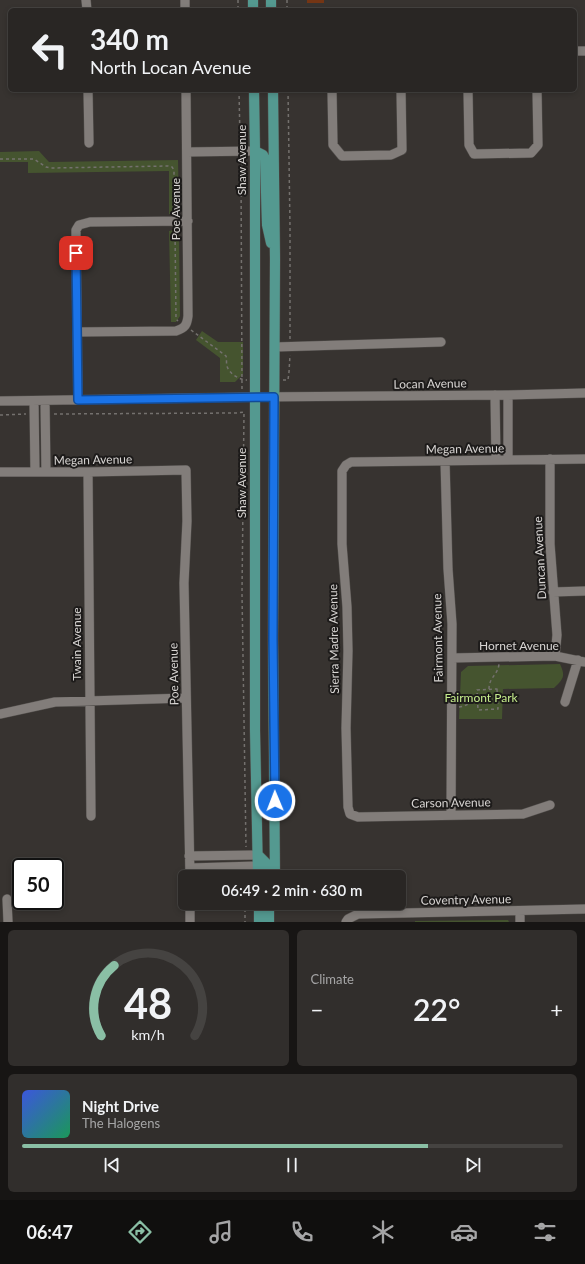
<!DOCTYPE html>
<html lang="en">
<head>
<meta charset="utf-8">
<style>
	body { margin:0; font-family:Lato,sans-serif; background:#312e2c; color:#f1f3f6; height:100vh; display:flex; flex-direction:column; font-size:15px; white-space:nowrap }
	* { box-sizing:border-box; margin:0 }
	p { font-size:13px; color:#a5a5a6 }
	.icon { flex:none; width:22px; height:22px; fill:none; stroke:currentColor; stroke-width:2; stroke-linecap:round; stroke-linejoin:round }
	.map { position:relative; height:922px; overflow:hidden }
	.side { display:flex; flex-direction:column; gap:8px; padding:8px; background:#171514; flex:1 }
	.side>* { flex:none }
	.guide { position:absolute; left:8px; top:8px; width:569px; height:84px; border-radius:6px; box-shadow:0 2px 6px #0003,0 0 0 1px #454341; background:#292624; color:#f1f3f6; overflow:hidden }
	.speed { position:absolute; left:12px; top:858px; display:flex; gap:8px; font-size:20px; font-weight:700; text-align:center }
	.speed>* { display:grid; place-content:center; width:52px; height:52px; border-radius:50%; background:#292624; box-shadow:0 2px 6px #0003,0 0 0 1px #454341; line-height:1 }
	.speed .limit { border:2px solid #111; border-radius:6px; background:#fff; color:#111 }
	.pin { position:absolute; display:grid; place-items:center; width:34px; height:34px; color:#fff; margin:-17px; border-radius:8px; box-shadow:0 2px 6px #0006 }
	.me { position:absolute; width:44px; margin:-22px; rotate:359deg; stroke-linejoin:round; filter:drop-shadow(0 0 3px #0008) }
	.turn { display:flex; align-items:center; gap:14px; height:84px; padding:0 16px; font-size:18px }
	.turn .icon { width:52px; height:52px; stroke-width:2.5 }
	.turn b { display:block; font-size:28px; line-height:34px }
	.big { font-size:30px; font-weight:600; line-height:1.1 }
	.side .widget { flex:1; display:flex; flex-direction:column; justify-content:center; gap:6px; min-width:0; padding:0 14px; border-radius:6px; background:#312e2c }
	.side .dial { align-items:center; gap:0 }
	.dial svg { height:104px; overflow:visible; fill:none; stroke:#454341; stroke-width:7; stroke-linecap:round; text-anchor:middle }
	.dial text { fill:#f1f3f6; stroke:none }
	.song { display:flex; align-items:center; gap:12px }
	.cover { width:48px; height:48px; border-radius:6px; background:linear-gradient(135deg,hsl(230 70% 55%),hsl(150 70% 35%)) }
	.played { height:4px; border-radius:2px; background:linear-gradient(90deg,#8abfa5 75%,#454341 75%) }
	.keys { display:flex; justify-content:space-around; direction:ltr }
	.heat { display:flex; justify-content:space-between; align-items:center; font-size:22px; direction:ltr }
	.side .tiles { flex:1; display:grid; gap:8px; grid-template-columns:1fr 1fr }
	.widget:last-child { grid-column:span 2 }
	.trip { position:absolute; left:178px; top:870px; width:228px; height:40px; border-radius:6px; background:#292624; box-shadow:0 2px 6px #0003,0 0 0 1px #454341; font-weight:600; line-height:40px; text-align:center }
	.tabs { display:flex; height:64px; justify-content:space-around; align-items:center; background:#100f0e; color:#a5a5a6 }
	.tabs .icon { width:28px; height:28px }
	.tabs .on { color:#8abfa5 }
	.tabs b { font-size:18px; color:#f1f3f6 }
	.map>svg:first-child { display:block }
</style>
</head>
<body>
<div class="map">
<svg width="585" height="922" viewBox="0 0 585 922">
	<rect width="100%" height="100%" fill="#373330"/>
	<path fill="#45542f" d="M39,151L49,162L178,160L179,209L172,214H169V171L28,173V162H0V152Z
		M173,230L179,234L180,316L176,322H171L169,231Z
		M202,331L218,342H243V374L235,382H220V358L196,340Z
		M560,664C566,677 563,679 554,688L503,689L502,719H459L461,672L468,666Z
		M508,920L509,922H415V921Z"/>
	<path fill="#743514" d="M307,0H324V3H307Z"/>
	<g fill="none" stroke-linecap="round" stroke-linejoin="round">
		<g stroke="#524f4c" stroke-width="10">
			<path id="minor" d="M86,0L87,10
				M185,0V10
				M575,51H585
				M88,90L89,143
				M332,90L333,145L342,156L391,155L402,150L401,90
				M468,90L469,145L474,154L531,153L538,145L537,90
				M187,152L255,151
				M77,332L176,331C185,328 187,325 188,316L186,90
				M275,347L441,342
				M495,395L496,460
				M78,400L76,238V230L79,225L90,222L188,221
				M0,401L255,397L508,395L585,393
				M34,401L35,472
				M45,401L46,472
				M550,459V544L557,635L555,656
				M508,460V395
				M445,461L448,569L452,624L451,815
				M0,472H88L186,470L187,521L184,583L190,877
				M88,472L91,816
				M553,592L585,591
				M452,658L555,656L585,662
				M565,702L578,660
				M0,714L55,702L186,698
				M550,805L523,814L358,817L350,814L348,807L346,728L348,651L347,607L342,544V471L346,465L351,462L585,459
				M189,856L258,855
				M190,868L258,866
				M7,899L8,922
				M190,903V922
				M520,911V922
				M346,922L348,919L358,914L585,909"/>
		</g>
		<g stroke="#524f4c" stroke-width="11">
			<path id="major" d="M253,0V10
				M271,0V10
				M254,90L255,151V730L258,877
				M273,90L275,259L273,639L275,877
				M255,151L263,155L265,159L267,225L271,243
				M258,855L267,864L268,877
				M259,903V922
				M269,903V922"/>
		</g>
		<path stroke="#74716e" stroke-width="1.5" stroke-dasharray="3 3" stroke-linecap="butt" d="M238,0V10
			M287,0V10
			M239,90L240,140L243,139V143
			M288,90L290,227V339
			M0,159H34L46,167L51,168L168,166L172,167L174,170V214
			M175,230L176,319L178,321
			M191,330L226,356C227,359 226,363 227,366C229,374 240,380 247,380
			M283,380H288L289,372L290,355
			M242,389L241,169L243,159
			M54,414L237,413L244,412L242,593L246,847
			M0,415L26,414
			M489,689C489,677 498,675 499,664
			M497,689L498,709L478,710L477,690Z
			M459,707C467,706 470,702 478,701
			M245,903V922"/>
		<use href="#minor" stroke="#827d7a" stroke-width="9"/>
		<use href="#major" stroke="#549990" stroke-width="10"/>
	</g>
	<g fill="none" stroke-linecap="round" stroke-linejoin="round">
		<g stroke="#114b97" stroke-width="10">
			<path id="route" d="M76,253L78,400L274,397L273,639L275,801"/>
		</g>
		<use href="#route" stroke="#1a73e8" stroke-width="7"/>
	</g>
	<g text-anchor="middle" stroke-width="4" stroke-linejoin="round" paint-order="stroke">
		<g font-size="12" fill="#d8d5d3" stroke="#1d1b1a">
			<text transform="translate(242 160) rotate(-90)" y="4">Shaw Avenue</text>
			<text transform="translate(176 209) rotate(-90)" y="4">Poe Avenue</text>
			<text transform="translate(430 384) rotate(-1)" y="4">Locan Avenue</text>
			<text transform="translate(465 449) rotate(-1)" y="4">Megan Avenue</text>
			<text transform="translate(93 460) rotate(-1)" y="4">Megan Avenue</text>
			<text transform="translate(242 483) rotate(-90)" y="4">Shaw Avenue</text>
			<text transform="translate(540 558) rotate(-93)" y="4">Duncan Avenue</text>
			<text transform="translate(438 638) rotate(-91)" y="4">Fairmont Avenue</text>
			<text transform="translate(334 639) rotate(-91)" y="4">Sierra Madre Avenue</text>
			<text transform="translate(77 644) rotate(-90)" y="4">Twain Avenue</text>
			<text x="519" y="650">Hornet Avenue</text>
			<text transform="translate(174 674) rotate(-91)" y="4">Poe Avenue</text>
			<text transform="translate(451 803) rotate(-1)" y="4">Carson Avenue</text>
			<text transform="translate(466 900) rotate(-1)" y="4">Coventry Avenue</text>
		</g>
		<g font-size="12" fill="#c5ec8c" stroke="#1d1b1a">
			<text x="481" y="702">Fairmont Park</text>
		</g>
	</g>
</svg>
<div class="speed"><div class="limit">50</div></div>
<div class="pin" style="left:76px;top:253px;background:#d93025"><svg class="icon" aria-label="arrive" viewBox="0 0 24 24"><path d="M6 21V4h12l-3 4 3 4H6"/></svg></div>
<svg class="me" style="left:275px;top:801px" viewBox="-20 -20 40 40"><circle r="17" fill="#1a73e8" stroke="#fff" stroke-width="3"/><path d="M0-11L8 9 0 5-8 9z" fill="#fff"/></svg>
<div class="trip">06:49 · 2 min · 630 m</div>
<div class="guide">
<div class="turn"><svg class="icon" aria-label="left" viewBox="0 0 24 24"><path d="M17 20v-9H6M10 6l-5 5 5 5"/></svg><div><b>340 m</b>North Locan Avenue</div></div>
</div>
</div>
<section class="side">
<div class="tiles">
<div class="widget dial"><svg viewBox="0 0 100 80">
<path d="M14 69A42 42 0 1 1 86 69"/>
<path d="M14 69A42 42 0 0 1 24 15" stroke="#8abfa5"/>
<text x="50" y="56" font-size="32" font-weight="700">48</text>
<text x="50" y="72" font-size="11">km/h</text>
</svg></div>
<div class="widget"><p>Climate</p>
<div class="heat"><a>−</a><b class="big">22°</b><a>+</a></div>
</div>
<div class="widget">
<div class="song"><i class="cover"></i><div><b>Night Drive</b><p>The Halogens</p></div></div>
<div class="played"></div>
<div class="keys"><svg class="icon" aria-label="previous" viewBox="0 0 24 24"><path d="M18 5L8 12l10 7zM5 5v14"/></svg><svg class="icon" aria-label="pause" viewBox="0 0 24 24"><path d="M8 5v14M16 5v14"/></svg><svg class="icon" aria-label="next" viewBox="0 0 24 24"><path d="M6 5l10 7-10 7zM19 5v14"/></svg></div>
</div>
</div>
</section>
<nav class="tabs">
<b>06:47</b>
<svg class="icon on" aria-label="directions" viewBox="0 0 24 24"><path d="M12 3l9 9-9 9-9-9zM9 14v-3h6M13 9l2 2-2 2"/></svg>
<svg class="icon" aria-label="music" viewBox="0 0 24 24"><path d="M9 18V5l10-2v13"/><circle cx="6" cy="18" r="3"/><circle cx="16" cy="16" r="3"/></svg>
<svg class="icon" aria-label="phone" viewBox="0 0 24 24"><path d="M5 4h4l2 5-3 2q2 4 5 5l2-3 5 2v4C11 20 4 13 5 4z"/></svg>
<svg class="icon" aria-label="climate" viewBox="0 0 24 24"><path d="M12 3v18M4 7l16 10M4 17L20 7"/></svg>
<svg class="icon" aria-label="car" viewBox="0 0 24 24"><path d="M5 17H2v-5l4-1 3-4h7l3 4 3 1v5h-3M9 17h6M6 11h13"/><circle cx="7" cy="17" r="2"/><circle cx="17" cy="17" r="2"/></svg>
<svg class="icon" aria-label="filters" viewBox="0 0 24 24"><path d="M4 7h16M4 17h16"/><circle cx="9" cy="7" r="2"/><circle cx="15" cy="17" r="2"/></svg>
</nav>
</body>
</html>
